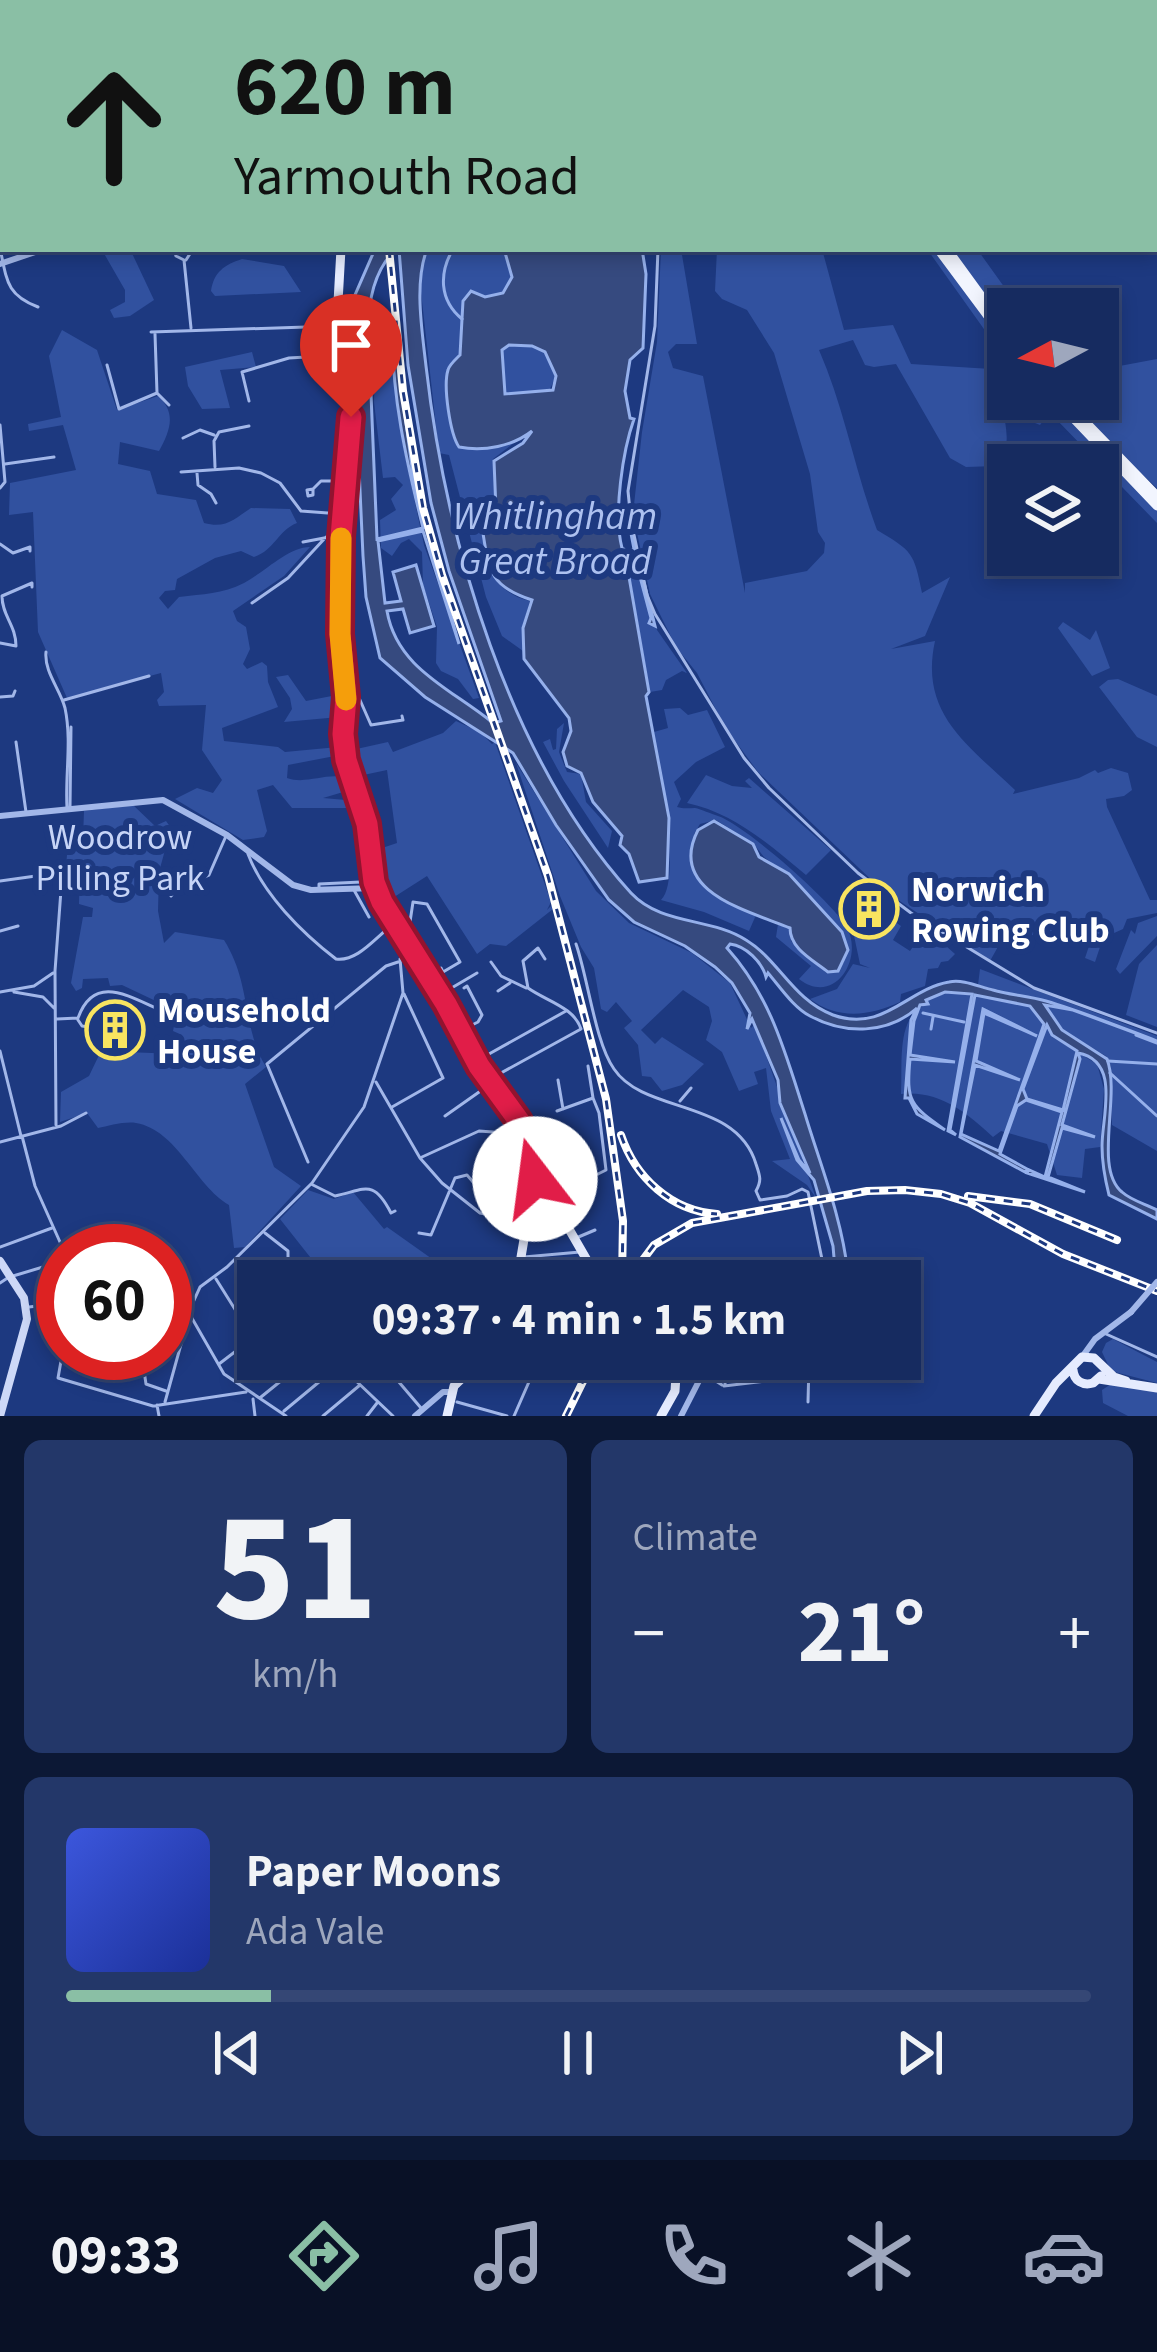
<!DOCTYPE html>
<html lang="en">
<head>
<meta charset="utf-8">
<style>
	body { margin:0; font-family:"Source Sans 3",sans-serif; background:#233769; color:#f1f3f6; height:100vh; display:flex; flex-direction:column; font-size:45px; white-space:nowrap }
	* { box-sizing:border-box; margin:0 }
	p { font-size:39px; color:#9ea7bd }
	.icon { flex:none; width:66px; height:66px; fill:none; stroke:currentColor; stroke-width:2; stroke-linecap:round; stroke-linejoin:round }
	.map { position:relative; height:1416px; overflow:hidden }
	.panel { display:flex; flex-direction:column; gap:24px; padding:24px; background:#0c1835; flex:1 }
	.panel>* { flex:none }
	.hud { position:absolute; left:0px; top:0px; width:1158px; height:252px; box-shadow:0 6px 18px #0003,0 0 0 3px #354775; background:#8abfa5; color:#111; overflow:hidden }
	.needle { width:78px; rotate:263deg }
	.buttons { position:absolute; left:987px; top:288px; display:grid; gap:24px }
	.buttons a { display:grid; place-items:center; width:132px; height:132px; border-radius:0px; background:#162b60; box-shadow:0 6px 18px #0003,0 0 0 3px #354775; font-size:60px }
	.speed { position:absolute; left:36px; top:1224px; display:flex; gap:24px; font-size:60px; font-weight:700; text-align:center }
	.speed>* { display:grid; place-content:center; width:156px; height:156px; border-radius:50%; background:#162b60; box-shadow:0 6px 18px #0003,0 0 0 3px #354775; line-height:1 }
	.speed .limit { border:18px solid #d22; background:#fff; color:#111 }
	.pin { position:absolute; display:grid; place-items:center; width:102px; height:102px; color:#fff; margin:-123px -51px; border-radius:50% 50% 50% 0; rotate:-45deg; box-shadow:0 0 12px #0007 }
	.pin .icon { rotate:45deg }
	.me { position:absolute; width:132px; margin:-66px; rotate:345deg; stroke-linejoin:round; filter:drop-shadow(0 0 9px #0008) }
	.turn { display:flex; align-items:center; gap:42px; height:252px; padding:0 36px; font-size:54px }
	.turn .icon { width:156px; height:156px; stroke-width:2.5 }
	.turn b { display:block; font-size:84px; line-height:102px }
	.big { font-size:90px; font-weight:700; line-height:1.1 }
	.panel .tile { flex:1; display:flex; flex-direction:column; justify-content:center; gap:18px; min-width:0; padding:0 42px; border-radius:18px; background:#233769 }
	.panel .dial { align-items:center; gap:0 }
	.dial b { font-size:156px; line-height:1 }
	.song { display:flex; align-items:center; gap:36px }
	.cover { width:144px; height:144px; border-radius:18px; background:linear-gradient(135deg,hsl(230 70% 55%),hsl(230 70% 35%)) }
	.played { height:12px; border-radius:6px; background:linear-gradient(90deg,#8abfa5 20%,#354775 20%) }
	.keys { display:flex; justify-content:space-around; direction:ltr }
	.heat { display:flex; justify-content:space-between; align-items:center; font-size:66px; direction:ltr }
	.panel .tiles { flex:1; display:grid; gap:24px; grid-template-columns:1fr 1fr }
	.tile:last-child { grid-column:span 2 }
	.trip { position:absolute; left:237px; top:1260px; width:684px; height:120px; border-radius:0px; background:#162b60; box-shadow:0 6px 18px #0003,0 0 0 3px #354775; font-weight:700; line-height:120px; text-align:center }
	.dock { display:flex; height:192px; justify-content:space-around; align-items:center; background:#091126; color:#9ea7bd }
	.dock .icon { width:84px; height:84px }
	.dock .selected { color:#8abfa5 }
	.dock b { font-size:54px; color:#f1f3f6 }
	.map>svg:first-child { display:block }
</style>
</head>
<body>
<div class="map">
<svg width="1157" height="1416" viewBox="0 0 1157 1416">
	<rect width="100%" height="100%" fill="#1d3980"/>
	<path fill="#31519f" d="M94,249H130L154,300L130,316L114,318L110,310L125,302V290L102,250Z
		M427,249H507L512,277L556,376L531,430L493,459L495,509L481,528C485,564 495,594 530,601L522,628L523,651L502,636L486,597L449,455L439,453L421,292V268Z
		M661,249H681L697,344H676L668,352L673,368L703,376L745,593V583L807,571L824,553L825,543L818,532L810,474L774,353L747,310L722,299L715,291L717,249H822L844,330L893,325L911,364L991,369C997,397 1020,444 996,466L966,467L950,458L896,364L874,367L865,365L853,340L819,350C844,407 855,471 877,530C912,551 914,552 922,593L950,577L925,636L891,649L935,641C919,714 968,745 1015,790L1013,794L1079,778L1095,770L1098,773L1111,768L1128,773L1132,790L1124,796L1106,799L1107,807L1150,900H1157V913L1127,919L1123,929L1103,938L1095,962L1085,958L1089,946L1058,940L1044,927L1037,928L1032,936L1009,927L990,961L880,888L758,772L725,727L697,673L676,647L650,594L633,514L642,432L657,342Z
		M927,249H934L1008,345V366H1001V353Z
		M951,249H977L1020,309H1008V326Z
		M242,259L284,266L301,292L215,296L211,291C214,272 224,265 242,259Z
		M62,330L97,350L117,410L158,396C177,413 170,431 159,451L120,442L118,464L150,471L157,494L196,500L204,523C226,529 234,519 251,508L290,509L297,523C277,531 275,550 254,557L241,551L215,558L177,579L175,590L165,591L159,598L168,609L179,597C203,594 222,594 244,583C265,572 288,547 310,547L284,576L233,611L237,621L246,627L250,649L243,664L247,669L262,662L267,666L268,682L278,707L222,728L224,741L278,747L285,752L338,747L340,755L288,765L287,778C306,785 327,772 347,778L350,790L323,798L357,801L364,826L348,808H292L273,785L257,790L267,831L264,837L243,840L175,799L197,788L213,793L222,780L202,750L206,705L159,706L157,700L164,692L161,673L67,698L38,632L33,512L9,515L10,483L76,470L63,425L29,431L28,424L61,417L49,356Z
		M389,330L402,441L424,545L479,698L473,699L458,679L441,671L436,663L437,627L423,585L422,552L409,539L401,543L392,556L381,548L380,520L396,510L391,499L403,485L395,477L383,478L374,402L375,353L383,331Z
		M252,352L256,367L220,370L230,408L202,409L188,386L185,367Z
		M1157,359V488L1117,451L1069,399H1098V370Z
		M1027,399H1051L1157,508V523L1054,417L1047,416L1040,425L1035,423Z
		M626,554L633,555L639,563L657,630L687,673L682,671L666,680L662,690L650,692Z
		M1063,622L1090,640L1096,630L1110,668L1092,676L1058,628Z
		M288,675L306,701L342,694L339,717L284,722L292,709L290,698L276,677Z
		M1118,679L1157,696V747L1137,737L1099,687L1108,680Z
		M680,708L688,715L707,710L725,747L696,762L674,782L681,799L677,807C683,809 689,808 695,808C701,809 711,814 718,816C745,825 831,901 846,926C865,957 835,1007 799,979L811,966L776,937L778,924L790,929L791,941L834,973L844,962L842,932L799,884L764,857L753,843L716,820L700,824L694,834V866L724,902L756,915L749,931L704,912L661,900C683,878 657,765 654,732L668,728L664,709Z
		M456,721L480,732L492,744L495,742L551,902L547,910L552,905L553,909L506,946L490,944L477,954L427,876L391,899L379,849L397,843L387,770L354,777L349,756L352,750L388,742L393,752L443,733Z
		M564,723L559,752L567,772L581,774L586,802L612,831L608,848L564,781L543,742L550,739L553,750L556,749L557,729Z
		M516,763L596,891L629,923L692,953L730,983L751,1028L755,1024L816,1198L807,1185L772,1161L790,1159L771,1111L766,1068L754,1072L758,1084L739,1091L722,1052L706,1040L712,1021L709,1007L683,990L641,1030L655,1044L662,1037L704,1064L682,1085L662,1091L651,1077L642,1076L638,1045L624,1028L632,1021L616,1002L607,1012L601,1009L594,968L581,947L560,896Z
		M706,775L732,786L752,788L745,781L749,778L831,850L806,875C770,845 734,813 687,803Z
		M133,805L155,826L166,821L171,828L159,872L158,911L164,943L175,932L224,940C252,985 241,1025 266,1067L245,1084L274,1167L301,1186L245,1247L234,1248L229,1205C195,1185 177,1130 136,1123C125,1121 108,1126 98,1128L87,1113L60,1122L61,1092L89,1076L101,1051L177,1054L182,1035L173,1031L177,1011L122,985L110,986L108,978L83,979L82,988L76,991L71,983L83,917H92L93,908L79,904L80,869L66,868L68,841L83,838L84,811Z
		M877,909L901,926L893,940L910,951L927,926L949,942L946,946L955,954L948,961L941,962L938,968L928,969L925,986L901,994L900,1002C870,1016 838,1020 810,999L837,989L853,964L870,968L860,964L853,931Z
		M1157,916V936L1120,974L1116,969L1131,930L1135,934L1138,923Z
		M1157,945V1027L1126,1015L1139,964Z
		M980,969L1157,1036V1151L1112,1125L1111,1066L1106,1056L1062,1030L1046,1007L1050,1002L978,985Z
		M952,992L1029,1006L1048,1027L1052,1037L1097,1064L1104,1089L1100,1147L1085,1149L1082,1178L1057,1175L1047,1144L1001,1131L993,1137C966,1112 939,1090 901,1094C903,1064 895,1015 928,1004L926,999Z
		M308,1190L334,1199L353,1192L384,1229L387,1227L435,1261L422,1281H329L280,1219Z
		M1113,1339L1157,1362V1383L1111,1371L1102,1352L1106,1343Z
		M1111,1384L1157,1392V1416H1128L1103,1403L1102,1390Z"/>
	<path fill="#364a7f" stroke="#95b0eb" stroke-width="3" fill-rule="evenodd" d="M375,249H396C374,270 368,303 368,332L374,335L375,344L369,346L377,539L423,528C407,464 390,390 393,325L415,490L459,644L423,531L378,541L385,603L401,601L393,572L416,565L434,626L410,633L403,609L387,611C397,669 452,689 493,723L501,721L449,571L431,503L408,365L399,249H427C414,283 422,330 426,366C446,542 509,759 631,893C662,926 711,917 746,940C779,960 793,1000 833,1015C884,1033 907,989 949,982C964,979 979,987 993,990C1010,995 1029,996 1046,1001C1083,1012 1120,1027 1157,1041L1073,1010L1045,1005L1062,1030L1107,1059C1121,1096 1093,1168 1122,1192C1132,1201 1146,1204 1157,1210V1219L1109,1195C1105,1179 1102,1162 1102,1146C1102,1116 1121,1061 1078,1053L1080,1059L1062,1125L1095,1137L1062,1128L1048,1177L1085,1192L1027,1173L1029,1170L1045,1177L1062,1112L1026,1100L1017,1106L1000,1154L1027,1169L1025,1172L960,1137L983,1009L1037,1036L984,1013L976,1061L1020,1080L975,1065L961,1134L999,1151L1044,1024L1030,1006L975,995L950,1130L956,1135L948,1131L972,994L945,992L926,1000L928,1004L920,1005L914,1021L910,1055L955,1062L910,1059C906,1102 910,1105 945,1130L917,1114L909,1098H905L911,1020L917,1008C888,1034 845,1035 810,1016C794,1008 780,987 768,973L766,977C762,962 746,946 730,944L727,948C771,997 785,1052 805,1114C821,1167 842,1218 848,1274L849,1281H836L833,1246L814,1180L797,1160L781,1118L799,1160L810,1173L780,1103L778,1080L752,1019L747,1029L750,1013L732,983L715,967L685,946L634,922L609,900L556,825L513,753L425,697L380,658L366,597L363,556L352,314L355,295ZM1047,1025L1052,1035L1077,1051L1063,1110L1027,1099L1023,1089Z
		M504,249H642L646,274L643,348L630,360L625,391L630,418L634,419C623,450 613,514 622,548L629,552L634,549L629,523L655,626L649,623L651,618L634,554H625L649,692L646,696L669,818L667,878L639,882L629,854L620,845L622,836L593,802L581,773L567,766L563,752L571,731L569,718L524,659L523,628L532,600C489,586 489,571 482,527L496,510L494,461L523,443L532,431C513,446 484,452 459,447C450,434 443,386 448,370C449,365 456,359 460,355L463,301L471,291L485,297L503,293L512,277ZM509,345L532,346L545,352L556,376L553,390L505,394L502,350Z
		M714,821L753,844L759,857L789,874L842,932L848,950L838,971L828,972C813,960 790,949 790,928C749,911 666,892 698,830Z"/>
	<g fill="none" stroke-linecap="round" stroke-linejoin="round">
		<path stroke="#95b0eb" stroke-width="3" d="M488,3L492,0
			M453,249C439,273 439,300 462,319
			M923,1013L964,1022
			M931,1029L933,1017
			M1136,1035L1157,1043
			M1108,1061L1157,1064
			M1110,1073L1157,1116"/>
		<path stroke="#a2b7e9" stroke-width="3" d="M141,0L147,3
			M621,0L622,3
			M126,3V0
			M182,3L190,0
			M0,248C7,282 7,295 38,307
			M174,249L176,256L184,260L191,328
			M658,249L655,326L628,491L631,521L647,595L655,614L744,758L769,788L858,873L911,913L1034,988L1157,1033
			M186,260L193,249
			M151,332L336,326
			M155,334L157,393L169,405
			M107,365L119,409L157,393
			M332,373V390L346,388
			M249,401L242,372L289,358L341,355
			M0,425L5,482L0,488
			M183,438L200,430L214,435
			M5,464L54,457
			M215,467L214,441L219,432L249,426
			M181,472L239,468L261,473L280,483L301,511L341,514
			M197,473L198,485L211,494L216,503
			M313,489L307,490L308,496L313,495V489L321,481H340
			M303,542L340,535
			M0,544L13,553L30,547V551
			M345,549L347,570
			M343,581L347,582L344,611
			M252,603L288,578L326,537
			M0,643L16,646C16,625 2,616 2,596L32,583V587
			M46,652C44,672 60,689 65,708C72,741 65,775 67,808
			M347,689L356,691L371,725L403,720L402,716
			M0,697L13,696L15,691
			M64,700L149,676
			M16,742L26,812
			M70,808L71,727
			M248,854C263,894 302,933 336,959C357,962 375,938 391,926
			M0,881L43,875L53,878L61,890L55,971L56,1125
			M319,888V884L361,882
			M354,890L369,917
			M171,896L177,888L209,875L226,836
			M400,928L410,922L413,902L427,904L460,962L443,972L441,968
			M0,931L18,926
			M576,944C588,978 595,1042 614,1069C645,1115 736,1098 756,1164C760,1176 762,1180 756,1191L760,1200L787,1196L802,1189L808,1192L823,1264L813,1276L777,1281
			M491,962L501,976L526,988
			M498,991L510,983
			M0,992L34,986L53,973
			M14,992L43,997L54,1008
			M443,993L477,973
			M57,1019L78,1018C97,965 142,1007 177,1016
			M78,1020L82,1026L104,1029L105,1024
			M462,1030L478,1022L482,1015L467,986L464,988
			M0,1051L21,1136
			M480,1059L566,1011
			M490,1079L581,1029C574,1007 546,1001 528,988L523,961L538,948L545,959
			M558,1080L563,1109
			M376,1082L420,1158L442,1183L480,1213L521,1221
			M680,1101L691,1088
			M392,1107L443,1078L404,994
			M557,1111L593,1098L588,1066
			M445,1116L489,1085
			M22,1136L35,1186L64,1251
			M0,1142L61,1126L86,1113
			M422,1157L479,1131L520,1134
			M308,1162L267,1064L386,966L398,962
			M546,1179L598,1174L606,1170L599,1113L593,1098
			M313,1185L335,1196C365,1190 373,1178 391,1213L395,1211
			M563,1215L580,1201L579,1179
			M265,1233L288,1251V1265L301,1281
			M419,1233L431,1235L455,1178L467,1175L480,1190L483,1187
			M576,1238L595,1230
			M0,1247L52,1228
			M524,1257L580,1252
			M13,1276L63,1261
			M216,1279L253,1338
			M544,1281L593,1274
			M0,1283L9,1277
			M165,1306L187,1311
			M29,1307L63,1303
			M189,1311L200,1287L227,1267L312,1183L364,1107L403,993L400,959L410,949
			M189,1313L224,1374L286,1416
			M1106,1334L1157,1357
			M70,1353L61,1361L58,1378L153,1406L246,1392
			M333,1359L393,1416
			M689,1359L699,1371
			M381,1361L421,1408
			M138,1362L143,1364L146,1384L166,1391
			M219,1364L258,1334
			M347,1370L363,1366L368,1359
			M705,1374L722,1385
			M725,1384L727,1359
			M724,1386L809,1376
			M261,1397L308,1359
			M253,1399L255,1416
			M165,1402L188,1319
			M457,1402L507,1416
			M808,1402L809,1364
			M157,1405L159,1416
			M284,1411L337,1367
			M323,1416L360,1385
			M367,1416L377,1403
			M514,1416L539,1359"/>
		<path stroke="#a2b7e9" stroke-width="6" d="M0,264L44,249
			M0,816L163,800L227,835L293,885L311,890L375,888
			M1082,1357L1095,1339L1131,1312
			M677,1373H703L681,1416
			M415,1416L443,1392H452"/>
		<path stroke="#cdd8f7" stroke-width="8" d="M0,1261L24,1298L27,1319L0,1416"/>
		<path stroke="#e5ebfe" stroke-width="9" d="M244,0L245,3
			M341,249L337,320L351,411L341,537L340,634L346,696L343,734L347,766L367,824L374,882L382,902L446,1004L479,1067L515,1115L539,1177L599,1281
			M517,1281L535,1174
			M1073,1370C1074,1381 1083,1386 1093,1383L1101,1376
			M1099,1379L1157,1388
			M447,1416L454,1386L482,1359
			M661,1416L675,1391L677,1359
			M1034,1416L1056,1383L1082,1357L1094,1358L1114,1377L1126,1381"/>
		<path stroke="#f2f5fe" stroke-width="9" d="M788,0L789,3
			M795,0L797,3
			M938,249L1008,343
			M947,249L1008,333
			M1055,399L1157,506
			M1063,399L1157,496"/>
		<g stroke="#fff" stroke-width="8">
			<path id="rail" d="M339,0L340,3
				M389,249L403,391L423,508L442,575L548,876L606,1099L623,1221L622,1281
				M621,1135C635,1177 671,1211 717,1214
				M968,1196L1030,1204L1117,1240
				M627,1281L654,1245L692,1223L867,1191L905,1190L941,1194L970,1203L1063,1254L1157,1291
				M566,1416L594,1359"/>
		</g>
		<use href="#rail" stroke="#1d3980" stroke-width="3" stroke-dasharray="9" stroke-linecap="butt"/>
		<path stroke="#a2b7e9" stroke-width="6" d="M1131,1312L1157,1282"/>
	</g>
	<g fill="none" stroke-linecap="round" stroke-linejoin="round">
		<g stroke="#92132f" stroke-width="30">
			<path id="route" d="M351,417L341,537L340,634L346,697L343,734L346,760L367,824L374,882L382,902L446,1004L479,1066L519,1121L534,1161L535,1179"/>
		</g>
		<use href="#route" stroke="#e11d48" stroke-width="21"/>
		<path stroke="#f59e0b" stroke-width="21" d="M341,538L340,634L346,700"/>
	</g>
	<defs>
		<g id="building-ring" transform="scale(3)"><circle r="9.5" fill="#1d3980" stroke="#f8e460" stroke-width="1.5"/><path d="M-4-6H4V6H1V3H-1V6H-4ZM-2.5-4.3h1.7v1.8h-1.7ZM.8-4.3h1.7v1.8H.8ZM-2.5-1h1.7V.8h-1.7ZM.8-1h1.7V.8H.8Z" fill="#f8e460"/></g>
	</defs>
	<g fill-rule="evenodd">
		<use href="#building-ring" x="869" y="909"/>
		<use href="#building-ring" x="115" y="1030"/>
	</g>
	<g text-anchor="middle" stroke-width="12" stroke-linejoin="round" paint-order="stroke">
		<g font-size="36" fill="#c6d4f7" stroke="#1d3980">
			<text x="120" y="849">Woodrow<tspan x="120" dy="41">Pilling Park</tspan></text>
		</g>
		<g font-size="36" font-weight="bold" fill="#fff" stroke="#1d3980" text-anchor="start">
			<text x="911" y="901">Norwich<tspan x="911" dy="41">Rowing Club</tspan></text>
			<text x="157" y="1022">Mousehold<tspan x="157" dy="41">House</tspan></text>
		</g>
		<g font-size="39" font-style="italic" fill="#adc1f0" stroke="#1d3980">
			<text x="555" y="529">Whitlingham<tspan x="555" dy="45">Great Broad</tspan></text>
		</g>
	</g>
</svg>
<div class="buttons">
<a><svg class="needle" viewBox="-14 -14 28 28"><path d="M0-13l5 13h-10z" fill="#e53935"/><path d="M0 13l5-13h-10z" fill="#9ea7bd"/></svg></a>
<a><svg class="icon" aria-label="layers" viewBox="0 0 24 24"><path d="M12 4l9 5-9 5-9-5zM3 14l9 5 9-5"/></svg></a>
</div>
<div class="speed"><div class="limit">60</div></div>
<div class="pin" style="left:351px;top:417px;background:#d93025"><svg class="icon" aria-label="arrive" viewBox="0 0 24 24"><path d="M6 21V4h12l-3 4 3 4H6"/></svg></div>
<svg class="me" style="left:535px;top:1179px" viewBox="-20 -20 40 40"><circle r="19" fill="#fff"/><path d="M0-13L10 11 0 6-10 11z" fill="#e11d48"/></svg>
<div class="trip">09:37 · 4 min · 1.5 km</div>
<div class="hud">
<div class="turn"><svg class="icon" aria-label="ahead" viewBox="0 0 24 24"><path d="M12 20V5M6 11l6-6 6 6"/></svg><div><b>620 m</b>Yarmouth Road</div></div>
</div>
</div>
<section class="panel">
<div class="tiles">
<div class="tile dial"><b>51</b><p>km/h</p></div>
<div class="tile"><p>Climate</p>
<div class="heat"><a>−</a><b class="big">21°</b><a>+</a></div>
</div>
<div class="tile">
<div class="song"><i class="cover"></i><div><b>Paper Moons</b><p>Ada Vale</p></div></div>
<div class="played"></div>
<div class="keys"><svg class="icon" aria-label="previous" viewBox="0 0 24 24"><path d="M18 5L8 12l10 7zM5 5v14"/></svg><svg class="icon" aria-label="pause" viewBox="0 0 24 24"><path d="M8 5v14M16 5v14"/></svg><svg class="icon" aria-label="next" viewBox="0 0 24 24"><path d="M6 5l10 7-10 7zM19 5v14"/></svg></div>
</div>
</div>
</section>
<nav class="dock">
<b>09:33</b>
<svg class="icon selected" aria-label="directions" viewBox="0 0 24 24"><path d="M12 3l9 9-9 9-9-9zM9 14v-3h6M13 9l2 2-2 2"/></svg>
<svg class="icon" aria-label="music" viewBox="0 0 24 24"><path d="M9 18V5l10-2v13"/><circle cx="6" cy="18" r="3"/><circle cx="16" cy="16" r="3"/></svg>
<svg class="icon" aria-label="phone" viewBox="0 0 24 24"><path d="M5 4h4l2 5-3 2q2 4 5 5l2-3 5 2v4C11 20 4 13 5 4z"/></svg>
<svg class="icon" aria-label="climate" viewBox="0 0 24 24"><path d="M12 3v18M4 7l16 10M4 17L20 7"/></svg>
<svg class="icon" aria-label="car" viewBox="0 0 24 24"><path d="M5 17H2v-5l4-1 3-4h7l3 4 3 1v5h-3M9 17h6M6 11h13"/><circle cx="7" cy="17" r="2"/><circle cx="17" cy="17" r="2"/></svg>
</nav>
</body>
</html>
